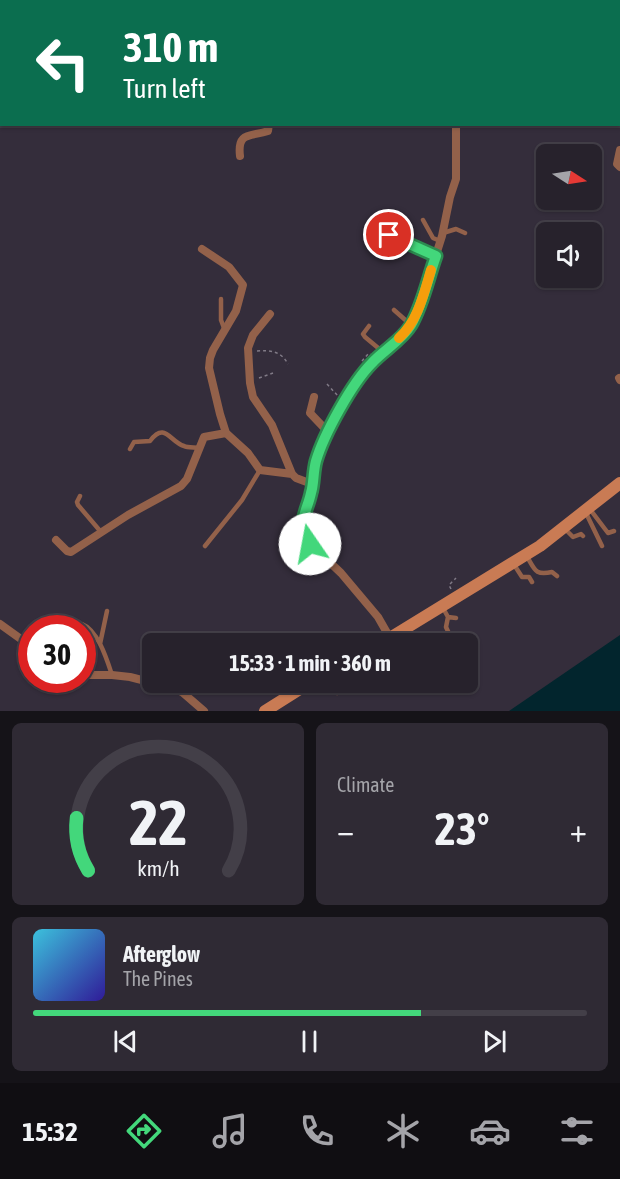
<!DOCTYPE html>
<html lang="en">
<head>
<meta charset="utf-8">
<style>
	body { margin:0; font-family:"Asap Condensed",sans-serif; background:#2f2a34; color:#f1f3f6; height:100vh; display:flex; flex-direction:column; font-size:22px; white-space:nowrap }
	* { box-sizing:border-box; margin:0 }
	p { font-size:20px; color:#a4a4a9 }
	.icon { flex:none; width:33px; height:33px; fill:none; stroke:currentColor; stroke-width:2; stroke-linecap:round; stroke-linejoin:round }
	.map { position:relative; height:711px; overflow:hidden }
	.drawer { display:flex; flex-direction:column; gap:12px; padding:12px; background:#151318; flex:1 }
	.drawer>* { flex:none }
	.banner { position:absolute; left:0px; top:0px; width:621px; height:126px; box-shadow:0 2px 4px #0004,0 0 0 2px #433f48; background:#0b6e4f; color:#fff; overflow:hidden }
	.needle { width:39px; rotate:102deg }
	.buttons { position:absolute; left:536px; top:144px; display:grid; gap:12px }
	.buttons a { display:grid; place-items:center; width:66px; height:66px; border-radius:9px; background:#27222c; box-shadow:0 2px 4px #0004,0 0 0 2px #433f48; font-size:30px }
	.speed { position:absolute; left:18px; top:615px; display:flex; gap:12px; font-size:30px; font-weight:700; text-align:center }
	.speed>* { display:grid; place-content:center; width:78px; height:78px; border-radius:50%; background:#27222c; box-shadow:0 2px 4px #0004,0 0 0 2px #433f48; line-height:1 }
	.speed .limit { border:9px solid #d22; background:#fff; color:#111 }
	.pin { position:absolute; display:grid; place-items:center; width:51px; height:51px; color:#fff; margin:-26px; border:3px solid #fff; border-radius:50%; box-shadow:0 2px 6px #0007 }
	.me { position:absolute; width:66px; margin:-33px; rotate:348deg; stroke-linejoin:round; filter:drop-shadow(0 0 4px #0008) }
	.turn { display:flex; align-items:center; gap:21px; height:126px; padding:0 24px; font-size:27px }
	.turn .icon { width:78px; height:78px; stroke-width:2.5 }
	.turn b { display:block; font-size:42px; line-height:51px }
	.big { font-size:45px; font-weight:700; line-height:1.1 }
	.drawer .tile { flex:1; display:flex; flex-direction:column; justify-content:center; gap:9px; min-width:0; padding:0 21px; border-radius:9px; background:#2f2a34 }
	.drawer .dial { align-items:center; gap:0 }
	.dial svg { height:156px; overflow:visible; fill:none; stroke:#433f48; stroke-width:7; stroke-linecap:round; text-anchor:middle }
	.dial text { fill:#f1f3f6; stroke:none }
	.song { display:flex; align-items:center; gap:18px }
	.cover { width:72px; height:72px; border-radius:9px; background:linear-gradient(135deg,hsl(190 70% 55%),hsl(250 70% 35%)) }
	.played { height:6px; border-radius:3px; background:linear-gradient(90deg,#43d77b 70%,#433f48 70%) }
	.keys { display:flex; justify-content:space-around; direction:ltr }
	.heat { display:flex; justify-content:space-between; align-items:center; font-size:33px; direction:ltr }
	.drawer .tiles { flex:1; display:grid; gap:12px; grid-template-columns:1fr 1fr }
	.tile:last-child { grid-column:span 2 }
	.trip { position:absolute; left:142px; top:633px; width:336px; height:60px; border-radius:9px; background:#27222c; box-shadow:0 2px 4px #0004,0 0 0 2px #433f48; font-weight:700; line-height:60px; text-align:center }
	.dock { display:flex; height:96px; justify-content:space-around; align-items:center; background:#100e12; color:#a4a4a9 }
	.dock .icon { width:42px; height:42px }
	.dock .current { color:#43d77b }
	.dock b { font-size:27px; color:#f1f3f6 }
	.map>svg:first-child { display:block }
</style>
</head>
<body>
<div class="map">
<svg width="620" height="711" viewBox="0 0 620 711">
	<rect width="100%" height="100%" fill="#342d3b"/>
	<path fill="#02252d" d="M620,635V711H509Z"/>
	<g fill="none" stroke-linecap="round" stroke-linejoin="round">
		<path stroke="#807a86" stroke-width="1.5" stroke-dasharray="3 3" stroke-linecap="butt" d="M257,351C270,350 281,351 288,364
			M362,361L368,354H371
			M259,378L273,373
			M327,384L338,396
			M451,589L449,585L456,578"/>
		<path stroke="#93614a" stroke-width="4.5" d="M326,0L333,2
			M260,2L261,0
			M423,220L433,238L440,241
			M372,226L385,228L390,237L436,256
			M443,233L456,229L465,233
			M221,299V320L224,328
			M394,310L411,325
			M369,326L363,334L365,337L383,352
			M130,449L134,442L150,441C165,421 170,442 184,446C188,448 195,447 200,448
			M80,496L77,502L78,505L101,532
			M589,508L608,533L614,531
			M585,511L602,546
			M564,528L573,537L581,534L583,536
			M307,541L317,535
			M205,546L242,500L260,470
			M526,555C535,569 534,576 552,572L557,576
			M513,563L522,577H529L532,582
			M304,568L328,559
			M443,608L448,617L456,618
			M448,617L446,627L451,638L462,641
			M72,628L82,624C98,630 107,660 112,675
			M100,644L107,611
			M337,693L342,682"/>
		<path stroke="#93614a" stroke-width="8" d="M299,0V2
			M620,105V106
			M620,150L617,164L620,167
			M240,156C237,131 251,137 268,131L269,124
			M202,249L229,267L243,285L236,311L213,350L210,358L209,368L220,414L226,433L248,453L260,470L292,474
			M270,314L253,335L248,348L250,383L253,397L272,425L292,474L296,478L312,484
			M619,378L620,380
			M314,397L310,413L329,433
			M56,540L67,551L71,552L128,515L181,486L187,479L204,437L226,433
			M0,624L32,647
			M390,638L378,617L341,573L305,539L302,531L303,520L312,492L316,461L347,397L371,364L411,325L420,305L442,236L450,197L456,179V124
			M82,675H112L130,677L173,688L182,692L204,711"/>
		<path stroke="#c97b54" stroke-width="12" d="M380,644L540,546L620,483
			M265,711L311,682"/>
	</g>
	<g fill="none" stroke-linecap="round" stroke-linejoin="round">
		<g stroke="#2c8c50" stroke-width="15">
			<path id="route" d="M310,544C295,526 307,512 311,493C314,483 313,472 316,461C324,434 352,383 372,363C384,350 402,340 411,325C423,304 428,278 436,256L389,235"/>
		</g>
		<use href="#route" stroke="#43d77b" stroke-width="10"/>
		<path stroke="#f59e0b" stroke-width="10" d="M399,338C418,321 424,293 431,270"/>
	</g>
</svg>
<div class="buttons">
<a><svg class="needle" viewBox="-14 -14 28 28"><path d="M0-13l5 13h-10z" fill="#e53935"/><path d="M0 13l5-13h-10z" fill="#a4a4a9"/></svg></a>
<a><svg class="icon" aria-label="sound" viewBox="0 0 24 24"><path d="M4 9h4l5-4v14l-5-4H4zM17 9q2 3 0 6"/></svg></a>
</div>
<div class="speed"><div class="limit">30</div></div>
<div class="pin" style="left:389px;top:235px;background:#d93025"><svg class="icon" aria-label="arrive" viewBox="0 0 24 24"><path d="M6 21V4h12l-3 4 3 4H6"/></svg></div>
<svg class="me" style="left:310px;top:544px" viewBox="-20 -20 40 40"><circle r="19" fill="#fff"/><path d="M0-13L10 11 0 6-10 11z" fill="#43d77b"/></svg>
<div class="trip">15:33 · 1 min · 360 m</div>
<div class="banner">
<div class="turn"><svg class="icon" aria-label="left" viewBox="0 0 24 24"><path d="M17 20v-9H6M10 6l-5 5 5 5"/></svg><div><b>310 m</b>Turn left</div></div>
</div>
</div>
<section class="drawer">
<div class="tiles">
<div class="tile dial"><svg viewBox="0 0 100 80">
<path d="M14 69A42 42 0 1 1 86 69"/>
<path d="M14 69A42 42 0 0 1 8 42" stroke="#43d77b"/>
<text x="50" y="56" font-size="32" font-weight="700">22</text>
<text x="50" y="72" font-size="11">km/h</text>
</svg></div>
<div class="tile"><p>Climate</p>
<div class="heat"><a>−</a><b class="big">23°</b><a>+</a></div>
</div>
<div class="tile">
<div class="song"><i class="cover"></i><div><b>Afterglow</b><p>The Pines</p></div></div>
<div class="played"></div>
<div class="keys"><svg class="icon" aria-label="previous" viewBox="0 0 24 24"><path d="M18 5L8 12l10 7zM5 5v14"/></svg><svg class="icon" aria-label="pause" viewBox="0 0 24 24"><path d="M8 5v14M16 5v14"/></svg><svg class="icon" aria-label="next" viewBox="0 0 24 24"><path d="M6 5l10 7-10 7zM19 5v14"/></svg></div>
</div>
</div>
</section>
<nav class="dock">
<b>15:32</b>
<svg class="icon current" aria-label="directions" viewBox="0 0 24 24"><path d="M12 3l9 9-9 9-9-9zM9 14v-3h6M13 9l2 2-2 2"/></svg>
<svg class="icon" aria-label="music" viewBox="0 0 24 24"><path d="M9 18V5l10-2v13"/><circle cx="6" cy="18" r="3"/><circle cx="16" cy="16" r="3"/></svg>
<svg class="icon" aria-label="phone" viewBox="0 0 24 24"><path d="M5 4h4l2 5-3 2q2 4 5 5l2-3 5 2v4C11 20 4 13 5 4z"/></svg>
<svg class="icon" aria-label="climate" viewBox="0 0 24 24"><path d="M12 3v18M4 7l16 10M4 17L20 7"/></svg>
<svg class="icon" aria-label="car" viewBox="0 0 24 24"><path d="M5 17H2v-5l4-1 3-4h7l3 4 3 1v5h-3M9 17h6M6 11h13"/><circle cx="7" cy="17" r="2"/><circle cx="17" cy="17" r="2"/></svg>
<svg class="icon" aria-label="filters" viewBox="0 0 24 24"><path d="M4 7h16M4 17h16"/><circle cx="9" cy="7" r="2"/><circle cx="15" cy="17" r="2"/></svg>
</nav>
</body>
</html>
